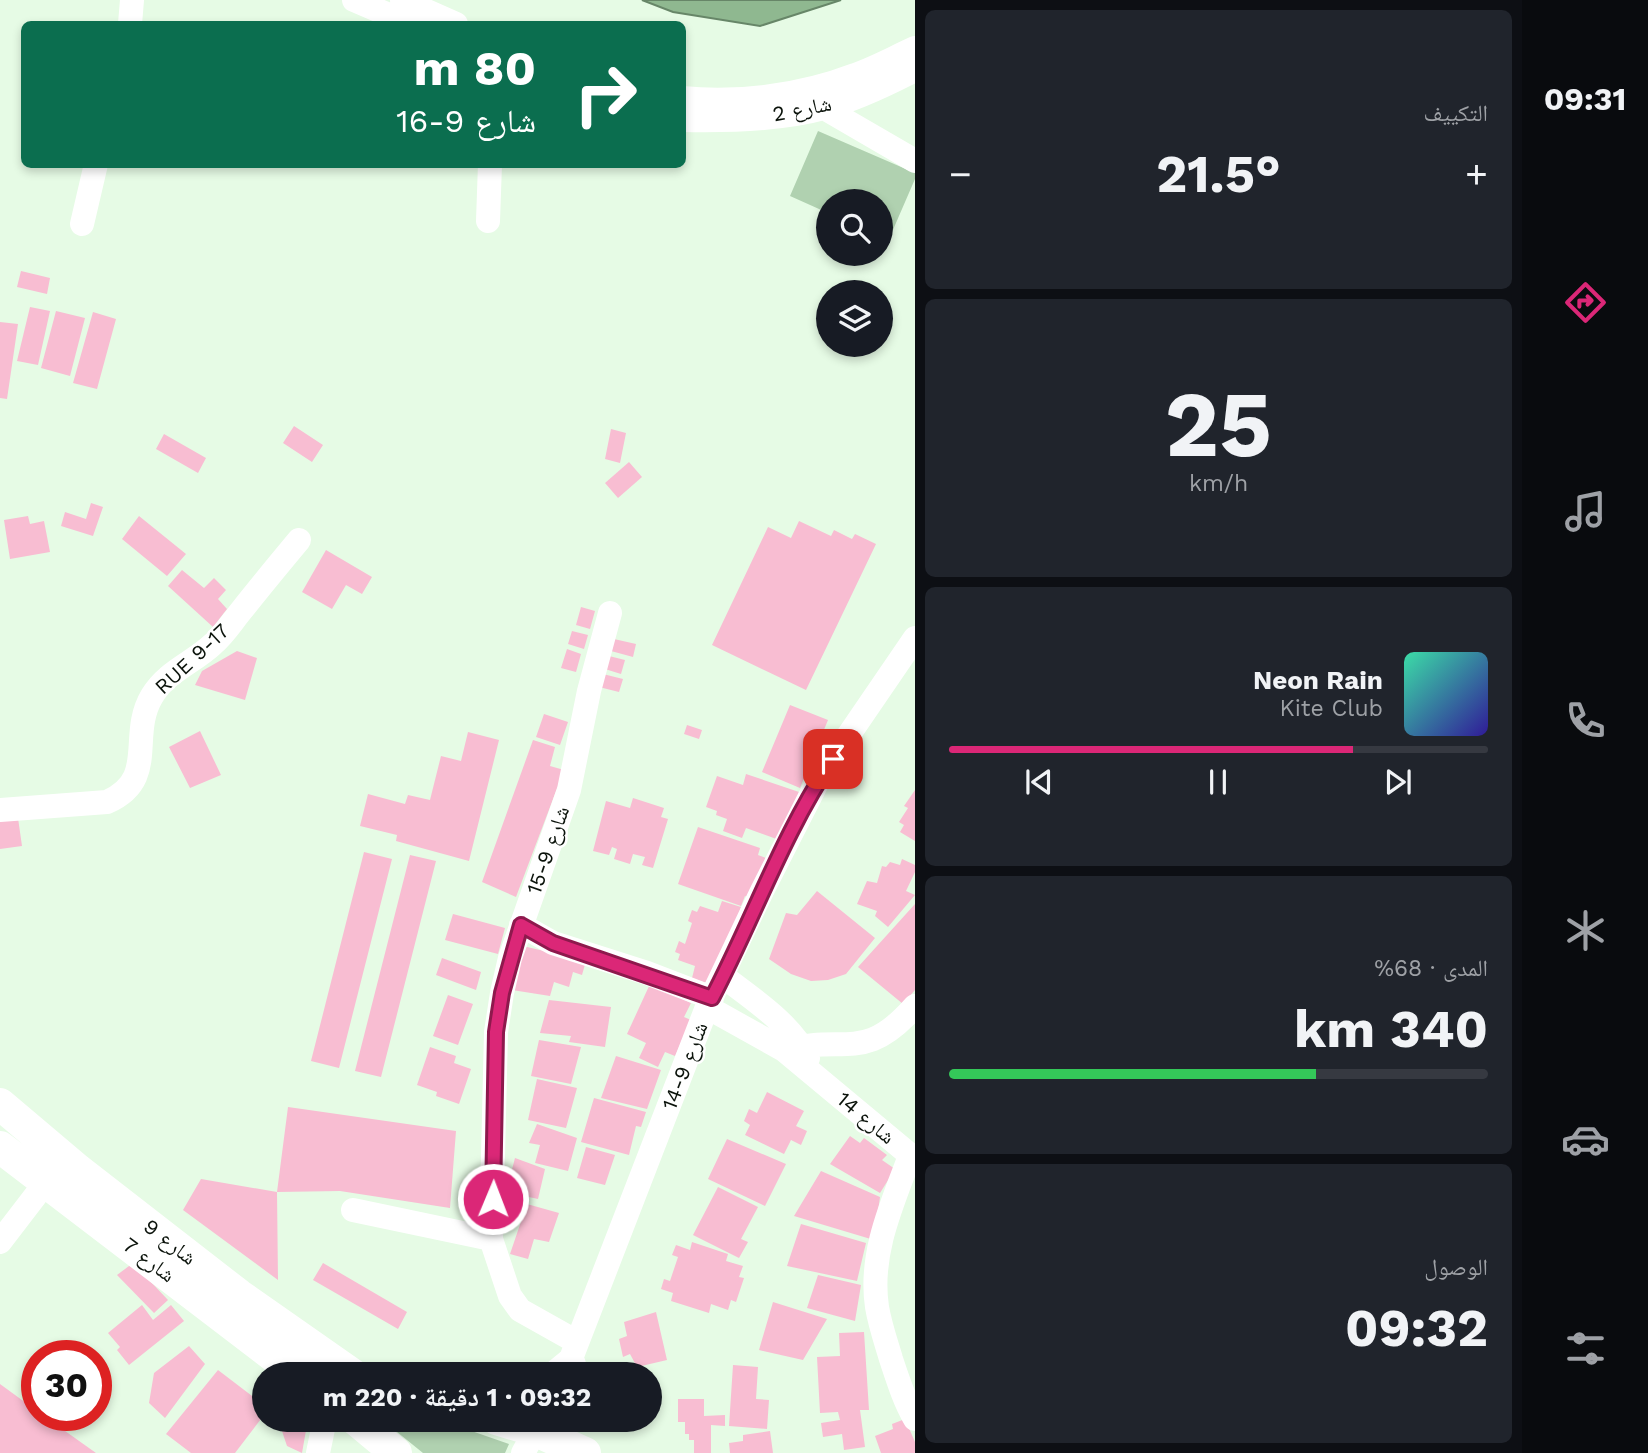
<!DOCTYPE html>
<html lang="ar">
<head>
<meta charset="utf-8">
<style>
	body { margin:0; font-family:"Work Sans","Noto Naskh Arabic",sans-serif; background:#20242c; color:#f1f3f6; direction:rtl; height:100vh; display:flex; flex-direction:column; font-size:26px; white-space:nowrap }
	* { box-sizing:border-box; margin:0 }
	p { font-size:23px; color:#9ea1a6 }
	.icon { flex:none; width:38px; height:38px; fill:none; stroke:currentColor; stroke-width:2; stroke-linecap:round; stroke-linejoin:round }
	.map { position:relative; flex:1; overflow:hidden; direction:ltr }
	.drawer { display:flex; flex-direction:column; gap:10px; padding:10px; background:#0d0f14; width:607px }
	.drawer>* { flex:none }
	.hud { position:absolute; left:21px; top:21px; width:665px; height:147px; border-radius:10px; box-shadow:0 4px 10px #0003; direction:rtl; background:#0b6e4f; color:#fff; overflow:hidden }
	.buttons { position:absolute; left:816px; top:189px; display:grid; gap:14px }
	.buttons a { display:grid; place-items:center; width:77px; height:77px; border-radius:50%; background:#171b24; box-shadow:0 4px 10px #0003; font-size:35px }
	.speed { position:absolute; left:21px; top:1340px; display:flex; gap:14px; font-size:35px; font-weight:700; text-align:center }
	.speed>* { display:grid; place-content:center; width:91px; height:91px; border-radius:50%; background:#171b24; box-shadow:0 4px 10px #0003; line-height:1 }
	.speed .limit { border:10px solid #d22; background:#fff; color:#111 }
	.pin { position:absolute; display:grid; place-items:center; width:60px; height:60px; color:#fff; margin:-30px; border-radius:14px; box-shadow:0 4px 10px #0006 }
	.me { position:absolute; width:77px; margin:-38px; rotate:1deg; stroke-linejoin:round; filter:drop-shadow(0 0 5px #0008) }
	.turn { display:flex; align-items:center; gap:24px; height:147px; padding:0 35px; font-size:32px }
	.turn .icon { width:91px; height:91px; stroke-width:2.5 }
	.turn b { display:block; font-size:49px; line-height:60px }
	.big { font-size:52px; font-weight:700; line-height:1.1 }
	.drawer .card { flex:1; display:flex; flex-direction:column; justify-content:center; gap:10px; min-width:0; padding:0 24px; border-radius:10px; background:#20242c }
	.drawer .dial { align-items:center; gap:0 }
	.dial b { font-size:91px; line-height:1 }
	.song { display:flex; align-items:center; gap:21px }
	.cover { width:84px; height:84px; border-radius:10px; background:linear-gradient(135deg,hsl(160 70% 55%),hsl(250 70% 35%)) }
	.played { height:7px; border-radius:4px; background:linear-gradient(90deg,#db2777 75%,#363941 75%) }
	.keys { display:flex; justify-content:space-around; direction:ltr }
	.heat { display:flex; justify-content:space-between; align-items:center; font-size:38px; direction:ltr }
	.charge { height:10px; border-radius:5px; background:linear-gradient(90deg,#34c759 68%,#363941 0) }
	.trip { position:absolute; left:252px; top:1362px; width:410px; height:70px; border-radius:35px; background:#171b24; box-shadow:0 4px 10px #0003; font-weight:700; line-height:70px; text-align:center; direction:rtl }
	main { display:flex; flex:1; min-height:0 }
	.menu { display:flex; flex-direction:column; width:126px; justify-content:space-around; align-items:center; background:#090b0e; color:#9ea1a6 }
	.menu .icon { width:49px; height:49px }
	.menu .active { color:#db2777 }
	.menu b { font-size:32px; color:#f1f3f6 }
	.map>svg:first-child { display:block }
</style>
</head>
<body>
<main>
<nav class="menu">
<b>09:31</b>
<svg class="icon active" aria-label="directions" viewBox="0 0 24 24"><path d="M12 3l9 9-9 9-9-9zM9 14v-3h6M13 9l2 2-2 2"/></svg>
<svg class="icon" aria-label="music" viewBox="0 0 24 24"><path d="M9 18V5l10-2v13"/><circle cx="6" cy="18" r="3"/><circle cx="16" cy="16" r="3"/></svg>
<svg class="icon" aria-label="phone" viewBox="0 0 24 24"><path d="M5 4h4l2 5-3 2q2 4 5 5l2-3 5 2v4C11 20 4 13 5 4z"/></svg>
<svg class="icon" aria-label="climate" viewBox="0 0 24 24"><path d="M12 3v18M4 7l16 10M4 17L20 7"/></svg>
<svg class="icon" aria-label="car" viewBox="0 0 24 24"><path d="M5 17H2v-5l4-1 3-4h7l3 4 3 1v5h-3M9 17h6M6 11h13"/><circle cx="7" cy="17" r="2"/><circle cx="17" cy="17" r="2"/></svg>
<svg class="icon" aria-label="filters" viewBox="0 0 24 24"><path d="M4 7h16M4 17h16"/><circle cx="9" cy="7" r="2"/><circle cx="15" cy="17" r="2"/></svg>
</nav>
<section class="drawer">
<div class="card"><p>التكييف</p>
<div class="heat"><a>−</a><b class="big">21.5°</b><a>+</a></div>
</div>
<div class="card dial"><b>25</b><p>km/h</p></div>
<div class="card">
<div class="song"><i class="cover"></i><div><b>Neon Rain</b><p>Kite Club</p></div></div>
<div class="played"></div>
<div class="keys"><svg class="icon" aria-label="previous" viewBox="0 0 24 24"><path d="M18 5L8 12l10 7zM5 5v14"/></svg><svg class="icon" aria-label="pause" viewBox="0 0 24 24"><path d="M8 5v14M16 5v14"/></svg><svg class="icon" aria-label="next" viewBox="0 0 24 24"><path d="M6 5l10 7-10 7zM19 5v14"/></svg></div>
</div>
<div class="card"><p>المدى · 68%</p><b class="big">340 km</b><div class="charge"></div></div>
<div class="card"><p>الوصول</p><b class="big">09:32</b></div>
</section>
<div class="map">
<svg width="915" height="1453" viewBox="0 0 915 1453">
	<rect width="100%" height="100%" fill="#e6fbe5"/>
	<path fill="#b0d1b0" d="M818,131L915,173V179L889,239L880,236V201H828V213L790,196Z
		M381,1419H437L509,1444L505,1453H423Z"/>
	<path fill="#8fb890" stroke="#678668" stroke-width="2" d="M642,0H841L760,26L673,12Z"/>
	<path fill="#f8bdd2" d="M21,271L50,278L47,294L17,287Z
		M30,307L50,311L38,365L17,361Z
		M56,311L85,318L70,376L41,368Z
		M93,312L116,319L97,389L73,383Z
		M0,322L18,324L7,399L0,398Z
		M294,426L323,445L312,462L283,443Z
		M611,429L626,433L620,463L605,459Z
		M164,434L206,458L198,473L156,449Z
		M629,462L642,477L618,498L605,483Z
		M91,503L103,507L93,536L61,526L65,512L86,519Z
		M28,516L30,524L44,521L50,552L10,559L4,520Z
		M139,516L186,554L167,576L122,539Z
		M799,521L831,536L834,530L852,539L855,534L876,544L806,690L712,645L768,527L791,538Z
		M326,550L372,577L362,594L346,585L332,609L302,592Z
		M182,570L204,588L214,578L226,590L218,599L227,609L213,627L168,586Z
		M581,607L595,611L590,629L576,625Z
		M572,631L588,635L584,649L568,644Z
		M614,639L636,644L633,657L611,651Z
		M567,649L581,654L576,672L561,668Z
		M237,651L257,658L245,700L195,685L202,671Z
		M609,656L625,660L621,674L605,669Z
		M603,674L623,679L619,692L599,687Z
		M790,705L828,720L800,788L762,772Z
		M544,714L568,722L560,745L536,737Z
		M687,725L702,730L699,739L684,734Z
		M200,731L221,775L190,788L169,747Z
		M468,732L499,740L469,861L396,841L397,835L360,826L368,794L405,804L408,795L430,800L441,756L461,761Z
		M533,740L555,747L550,766L564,770L516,897L482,882Z
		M746,774L799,792L782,841L746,828L742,838L723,831L727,819L716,815L717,811L706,807L717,776L743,785Z
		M915,790V841L900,832L904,825L899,822L908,808L904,806Z
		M633,798L664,808L661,817L668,819L653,868L642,865L645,857L633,854L630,864L614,859L617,849L612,847L609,855L593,851L606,801L630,808Z
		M18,818L22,846L0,849V820Z
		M698,827L760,848L758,855L766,858L752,899L745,896L741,906L678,884Z
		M364,852L392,859L339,1068L311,1061Z
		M410,855L436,861L381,1077L355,1071Z
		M902,859L915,865V872L906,891L915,895L888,927L875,916L877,911L857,904L867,881L877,883L882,866L886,867L890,862L900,865Z
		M817,891L875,938L846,974L828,980L811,981L791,974L769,959L786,913L797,915Z
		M722,901L741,907L715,986L692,978L695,966L678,960L680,954L675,952L679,941L685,944L692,923L688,921L692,910L697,912L700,906L718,912Z
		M915,904V990L903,1004L858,967Z
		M453,914L505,928L498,954L445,940Z
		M523,946L586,961L582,975L573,972L569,987L554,982L550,996L512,990Z
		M442,958L481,972L476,990L436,975Z
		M650,984L691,1003L684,1017L691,1020L675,1056L665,1052L658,1067L639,1058L646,1043L627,1034Z
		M448,995L473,1004L458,1045L433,1036Z
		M549,1000L611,1007L605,1047L569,1042L571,1036L540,1033Z
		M539,1040L581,1047L571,1084L531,1076Z
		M430,1047L456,1056L454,1063L471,1069L459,1104L436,1096L437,1092L417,1085Z
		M616,1056L661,1070L647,1109L601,1098Z
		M537,1079L577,1088L566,1128L528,1120Z
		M767,1092L804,1111L796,1126L807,1131L801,1145L791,1140L784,1154L745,1135L750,1125L744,1121L749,1109L757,1113Z
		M594,1098L646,1112L641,1127L636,1126L629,1155L581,1142Z
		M288,1107L456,1131L450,1208L340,1191L277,1192Z
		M537,1124L577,1138L568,1171L535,1163L540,1145L529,1143Z
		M850,1136L860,1143L864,1138L887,1155L882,1160L895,1169L880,1193L830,1164Z
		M727,1139L786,1164L765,1206L708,1179Z
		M586,1147L615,1155L605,1185L577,1178Z
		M515,1158L545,1169L538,1199L506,1192Z
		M821,1171L880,1197L874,1240L794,1216Z
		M201,1179L277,1192L278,1280L183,1210Z
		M718,1187L758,1207L741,1239L748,1242L739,1258L693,1235Z
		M527,1204L559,1213L549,1242L534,1239L528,1259L510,1254Z
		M801,1224L866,1243L857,1281L787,1266Z
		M692,1242L728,1254L726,1261L743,1266L739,1277L744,1278L736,1302L731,1300L728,1310L711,1304L709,1313L671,1301L673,1293L661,1289L664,1279L670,1281L678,1257L672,1255L676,1245L690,1250Z
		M133,1263L168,1300L154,1313L117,1275Z
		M323,1263L407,1312L398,1329L313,1280Z
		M818,1275L861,1285L855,1321L807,1308Z
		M773,1302L827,1319L803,1360L759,1350Z
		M142,1305L153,1320L171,1305L184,1321L129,1365L117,1350L120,1347L108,1333Z
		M656,1312L667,1360L637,1367L630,1354L623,1357L619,1339L627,1336L624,1322Z
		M864,1332L869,1410H860L865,1447L844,1450L842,1434L823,1437L821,1423L840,1420L838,1412L820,1413L817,1357L840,1356L839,1333Z
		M189,1346L205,1364L165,1418L149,1403L154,1373Z
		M733,1365L758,1367L756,1399L769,1400L767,1429L729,1426Z
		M218,1370L264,1405V1415L235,1453H191L166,1434Z
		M0,1384L37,1411V1416H44L96,1453H0Z
		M678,1399H704V1416L725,1415V1426L711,1425V1453H694V1440H689V1434H685V1422H678Z
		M278,1419H308L302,1453L287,1446Z
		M905,1419L915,1442V1453H881L875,1436L893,1429L892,1424Z
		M770,1431L773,1453H730L729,1443L743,1441V1435Z"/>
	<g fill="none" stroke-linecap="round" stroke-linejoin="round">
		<path stroke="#fff" stroke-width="24" d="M354,0L410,24
			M402,0L456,24
			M130,24L132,0
			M682,98C738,104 803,95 855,75C875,68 895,57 915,48
			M824,108L915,161
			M682,120C727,121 781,120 824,108C855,100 886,85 915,70
			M488,221L490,164
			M82,224L96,164
			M0,810L107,802C159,779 128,736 152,696C167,671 193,663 213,644C224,635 232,622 241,611C260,587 279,564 299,540
			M521,925L553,943L647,973L712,998
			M724,977C754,1000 790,1023 808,1058
			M707,1007L784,1050L915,1159
			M784,1050C846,1034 864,1064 915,1006
			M910,1156C892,1204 869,1254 877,1307C880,1325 886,1342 891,1359C898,1380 904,1400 915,1419
			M353,1210L491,1239
			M0,1242L46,1182
			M577,1342L520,1310L510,1296L491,1239L496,1032L502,993L510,958L569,790L589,691L610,613
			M565,1374L707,1007L762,891L820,777L915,638
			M318,1453L325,1419
			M523,1453L542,1419"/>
		<path stroke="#fff" stroke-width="32" d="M0,1104L78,1170L239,1295L352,1374
			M0,1147L297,1374
			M559,1374L570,1365
			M355,1419L396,1453
			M496,1419L536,1431L585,1453"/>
	</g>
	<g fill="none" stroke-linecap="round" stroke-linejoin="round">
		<g stroke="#8e194d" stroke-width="18">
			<path id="route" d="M493,1199L496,1032L502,993L521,925L553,943L712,998C753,920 783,833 833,759"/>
		</g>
		<use href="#route" stroke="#db2777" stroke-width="12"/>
	</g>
	<g text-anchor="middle" stroke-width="5" stroke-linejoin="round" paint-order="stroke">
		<g font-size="21" fill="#0b130b" stroke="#fff">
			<text transform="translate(802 109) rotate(-11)" y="7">شارع 2</text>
			<text transform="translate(192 659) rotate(-43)" y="7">RUE 9-17</text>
			<text transform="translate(548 850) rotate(-71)" y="7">شارع 9-15</text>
			<text transform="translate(685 1066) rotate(-69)" y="7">شارع 9-14</text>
			<text transform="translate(866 1118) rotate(40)" y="7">شارع 14</text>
			<text transform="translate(170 1242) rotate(38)" y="7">شارع 9</text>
			<text transform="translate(149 1260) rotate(37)" y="7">شارع 7</text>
		</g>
	</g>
</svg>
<div class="buttons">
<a><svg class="icon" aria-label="search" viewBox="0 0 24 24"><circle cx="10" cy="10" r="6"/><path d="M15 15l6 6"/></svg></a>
<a><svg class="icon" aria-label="layers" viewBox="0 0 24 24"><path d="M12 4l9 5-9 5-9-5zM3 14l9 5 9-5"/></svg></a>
</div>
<div class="speed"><div class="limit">30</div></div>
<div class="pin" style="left:833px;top:759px;background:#d93025"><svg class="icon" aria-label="arrive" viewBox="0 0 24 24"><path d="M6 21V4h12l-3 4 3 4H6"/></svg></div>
<svg class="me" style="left:493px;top:1199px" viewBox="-20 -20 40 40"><circle r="17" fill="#db2777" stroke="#fff" stroke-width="3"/><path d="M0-11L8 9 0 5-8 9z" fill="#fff"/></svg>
<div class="trip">09:32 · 1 دقيقة · 220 m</div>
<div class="hud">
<div class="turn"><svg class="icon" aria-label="right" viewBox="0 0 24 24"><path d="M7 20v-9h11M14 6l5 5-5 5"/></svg><div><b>80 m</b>شارع 9-16</div></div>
</div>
</div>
</main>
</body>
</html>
